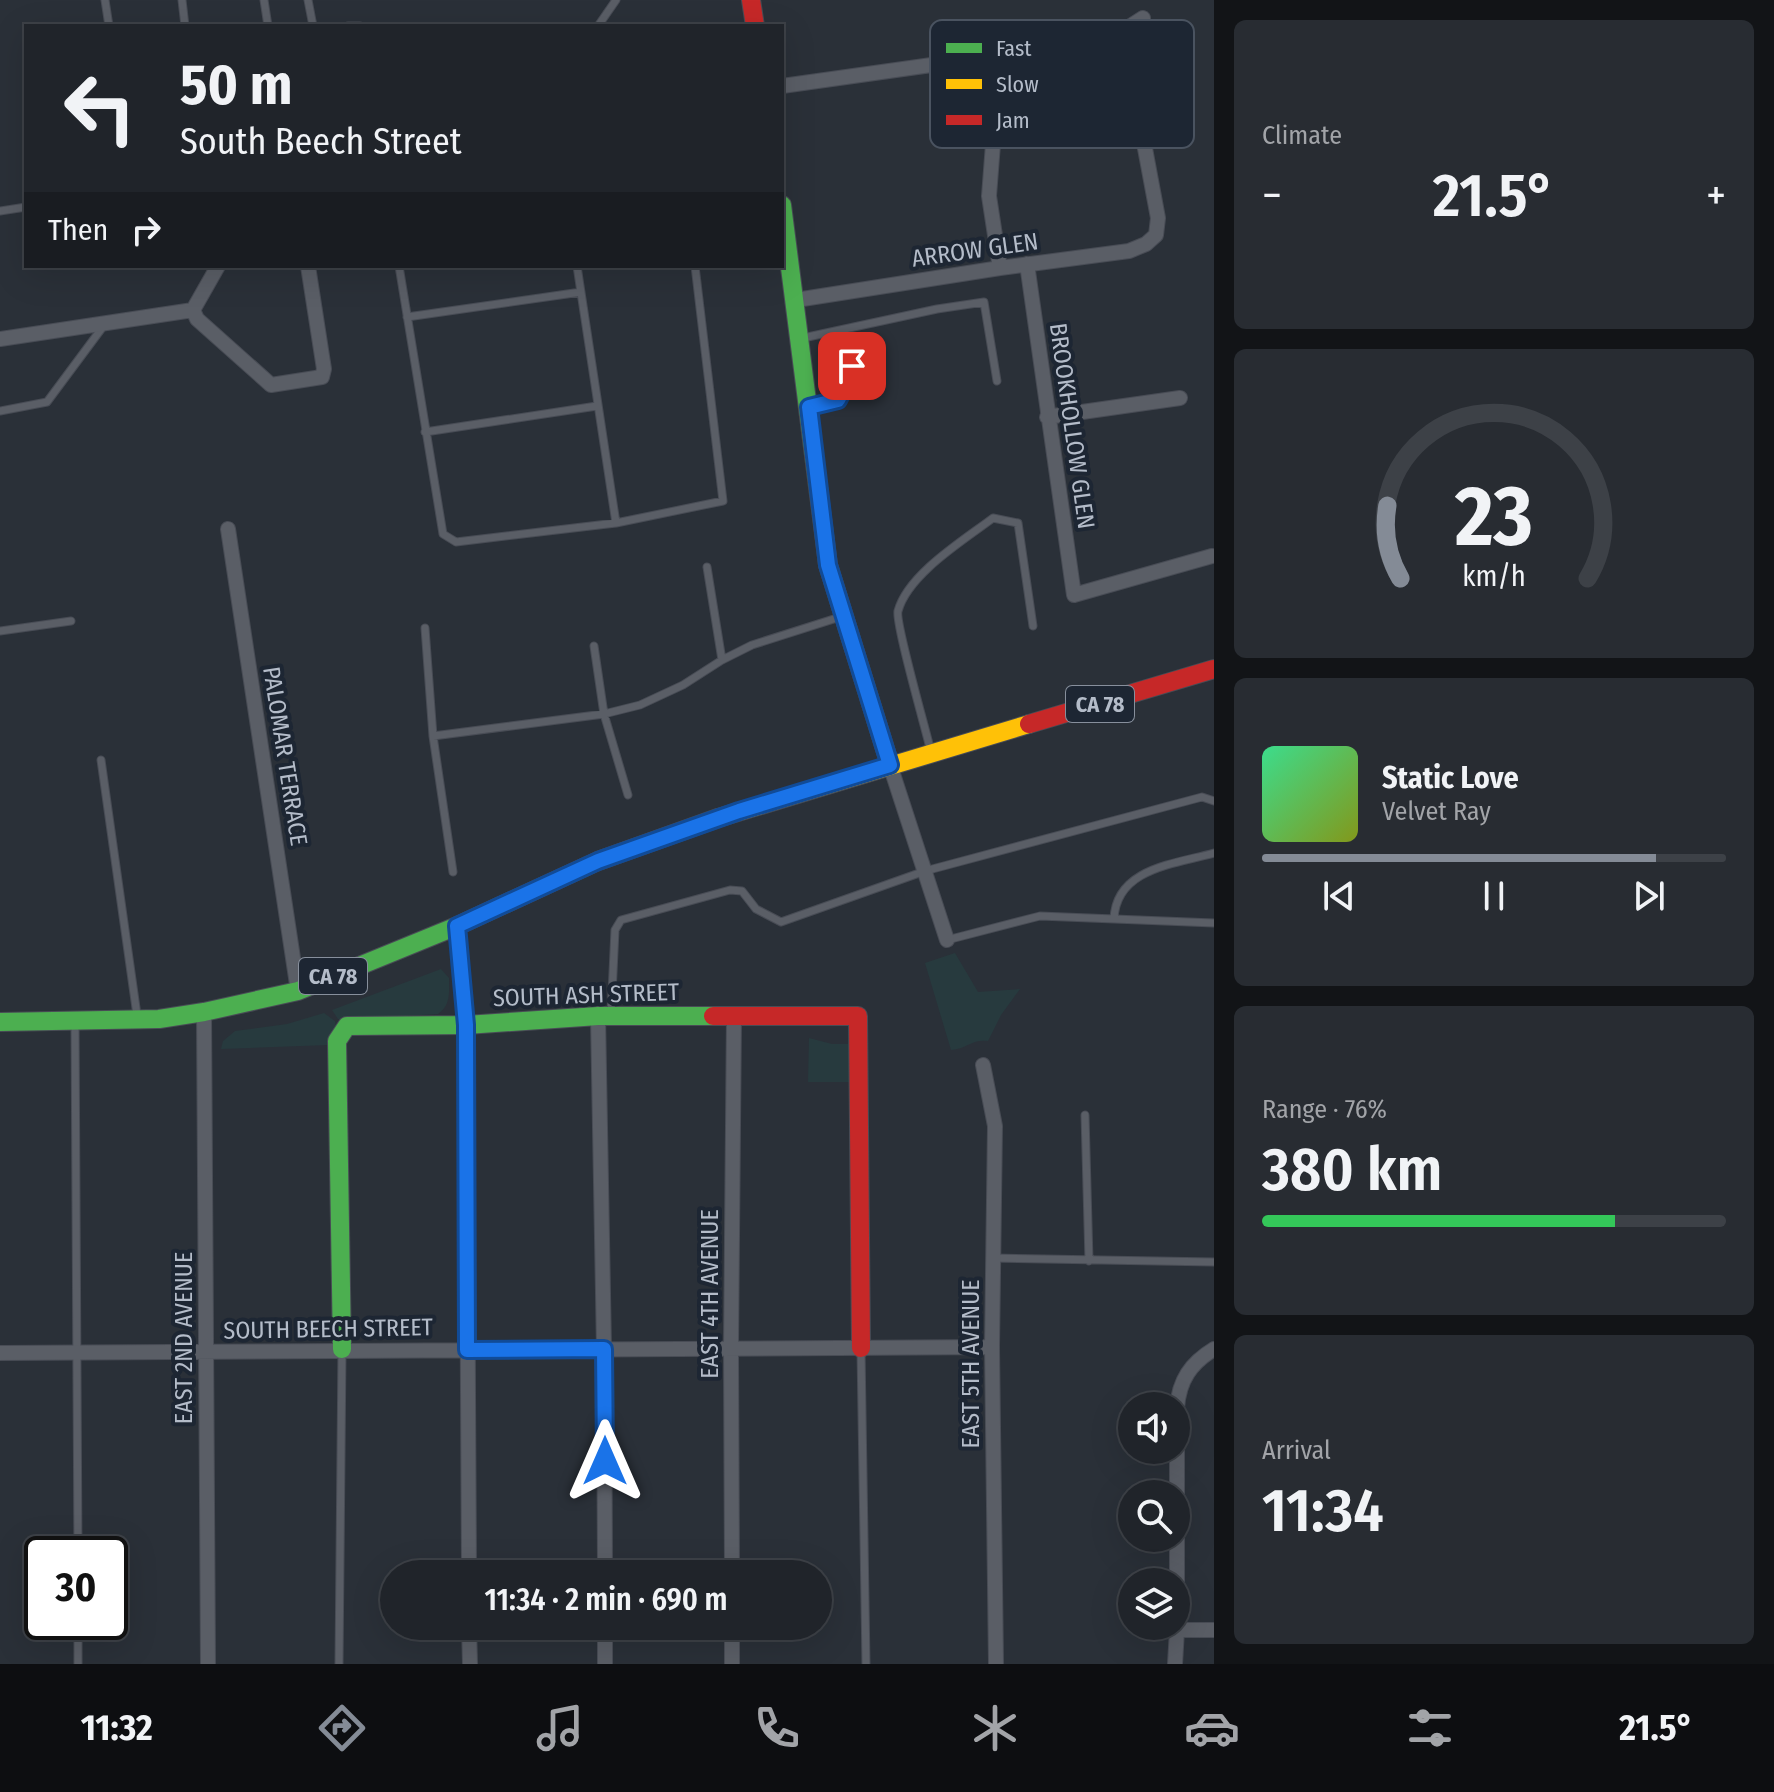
<!DOCTYPE html>
<html lang="en">
<head>
<meta charset="utf-8">
<style>
	body { margin:0; font-family:"Fira Sans Condensed",sans-serif; background:#282c32; color:#f1f3f6; height:100vh; display:flex; flex-direction:column; font-size:30px; white-space:nowrap }
	* { box-sizing:border-box; margin:0 }
	p { font-size:26px; color:#a2a4a8 }
	.icon { flex:none; width:44px; height:44px; fill:none; stroke:currentColor; stroke-width:2; stroke-linecap:round; stroke-linejoin:round }
	.map { position:relative; flex:1; overflow:hidden }
	.details { display:flex; flex-direction:column; gap:20px; padding:20px; background:#121417; width:560px }
	.details>* { flex:none }
	.top-card { position:absolute; left:24px; top:24px; width:760px; height:244px; border-radius:0px; box-shadow:0 8px 32px #0002,0 0 0 2px #3d4147; background:#20242a; color:#f1f3f6; overflow:hidden }
	.tools { position:absolute; left:1118px; top:1392px; display:grid; gap:16px }
	.tools a { display:grid; place-items:center; width:72px; height:72px; border-radius:50%; background:#20242a; box-shadow:0 8px 32px #0002,0 0 0 2px #3d4147; font-size:40px }
	.speed { position:absolute; left:24px; top:1536px; display:flex; gap:16px; font-size:40px; font-weight:700; text-align:center }
	.speed>* { display:grid; place-content:center; width:104px; height:104px; border-radius:50%; background:#20242a; box-shadow:0 8px 32px #0002,0 0 0 2px #3d4147; line-height:1 }
	.speed .limit { border:4px solid #111; border-radius:12px; background:#fff; color:#111 }
	.pin { position:absolute; display:grid; place-items:center; width:68px; height:68px; color:#fff; margin:-34px; border-radius:16px; box-shadow:0 4px 12px #0006 }
	.me { position:absolute; width:88px; margin:-44px; rotate:0deg; stroke-linejoin:round; filter:drop-shadow(0 0 6px #0008) }
	.turn { display:flex; align-items:center; gap:28px; height:168px; padding:0 24px; font-size:36px }
	.turn .icon { width:104px; height:104px; stroke-width:2.5 }
	.turn b { display:block; font-size:56px; line-height:68px }
	.then { display:flex; align-items:center; height:76px; padding:0 24px; background:#0003; gap:16px; font-size:30px }
	.big { font-size:60px; font-weight:600; line-height:1.1 }
	.details .tile { flex:1; display:flex; flex-direction:column; justify-content:center; gap:12px; min-width:0; padding:0 28px; border-radius:12px; background:#282c32 }
	.details .dial { align-items:center; gap:0 }
	.dial svg { height:208px; overflow:visible; fill:none; stroke:#3d4147; stroke-width:7; stroke-linecap:round; text-anchor:middle }
	.dial text { fill:#f1f3f6; stroke:none }
	.song { display:flex; align-items:center; gap:24px }
	.cover { width:96px; height:96px; border-radius:12px; background:linear-gradient(135deg,hsl(150 70% 55%),hsl(70 70% 35%)) }
	.played { height:8px; border-radius:4px; background:linear-gradient(90deg,#848b96 85%,#3d4147 85%) }
	.keys { display:flex; justify-content:space-around; direction:ltr }
	.heat { display:flex; justify-content:space-between; align-items:center; font-size:44px; direction:ltr }
	.charge { height:12px; border-radius:6px; background:linear-gradient(90deg,#34c759 76%,#3d4147 0) }
	.trip { position:absolute; left:380px; top:1560px; width:452px; height:80px; border-radius:40px; background:#20242a; box-shadow:0 8px 32px #0002,0 0 0 2px #3d4147; font-weight:600; line-height:80px; text-align:center }
	.dock { display:flex; height:128px; justify-content:space-around; align-items:center; background:#0d0e11; color:#a2a4a8 }
	.dock .icon { width:56px; height:56px }
	.dock .on { color:#848b96 }
	.dock b { font-size:36px; color:#f1f3f6 }
	main { display:flex; flex:1; min-height:0 }
	.map>svg:first-child { display:block }
</style>
</head>
<body>
<main>
<div class="map">
<svg width="1214" height="1664" viewBox="0 0 1214 1664">
	<rect width="100%" height="100%" fill="#2a3038"/>
	<path fill="#273a3e" d="M955,953L978,992L1020,989L1001,1015L988,1041C971,1039 967,1049 951,1050L925,963Z
		M441,969L449,978C449,993 451,1005 438,1014L343,1020L338,1019L332,1010Z
		M324,1013L335,1021L336,1027L328,1045L221,1049L223,1041L235,1031L287,1024Z
		M809,1038L832,1044H852L851,1082H808Z"/>
	<g fill="none" stroke-linecap="round" stroke-linejoin="round">
		<g stroke="#484c55" stroke-width="9">
			<path id="lane" d="M105,0L109,26
				M182,0L185,26
				M264,0L268,26
				M308,0L313,26
				M348,26H360
				M598,26L616,0
				M0,211L26,207
				M399,266L443,534L456,542L616,523L723,501L695,266
				M577,266L616,523
				M407,317L581,292
				M803,338L937,309L984,302L997,381
				M811,406C819,404 830,404 837,400C858,388 849,348 845,330
				M0,411L47,402L105,324
				M425,432L597,406
				M707,567L722,660
				M425,628L433,736L453,872
				M0,631L71,621
				M594,646L604,714L628,795
				M433,736L604,714L640,705L683,685L722,660L752,645L840,617
				M930,748C925,727 895,622 898,611C908,574 964,540 993,518L1018,523L1033,626
				M101,760L137,1015
				M1114,919C1116,868 1175,864 1214,853
				M947,940L1040,916L1214,923
				M611,1015L615,930L621,920L730,890L742,891L756,909L781,922L925,871L1202,797L1214,801
				M75,1023L78,1554
				M1085,1115L1089,1261
				M992,1258L1214,1262
				M861,1350L866,1664
				M78,1622V1664
				M339,1664L342,1350"/>
		</g>
		<g stroke="#484c55" stroke-width="16">
			<path id="street" d="M782,86L1109,40L1143,18
				M993,144L989,196L1000,268
				M1027,264L1074,595L1212,556
				M796,300L1000,268L1129,251L1146,244L1156,235L1158,218L1141,127
				M193,310L197,319L271,385L322,377L324,369L308,266
				M193,310L218,266
				M0,339L193,310
				M1047,417L1180,398
				M228,529L298,991
				M890,765L947,940
				M457,926L466,1025L469,1574
				M204,1012L208,1664
				M598,1016L604,1349L605,1574
				M983,1065L995,1126L992,1347L996,1664
				M1214,1349C1191,1363 1179,1380 1177,1408V1630H1214
				M0,1353L992,1347
				M732,1574L731,1348L734,1015
				M469,1626L470,1664
				M605,1626V1664
				M732,1626V1664
				M1175,1664L1177,1630"/>
		</g>
		<g stroke="#484c55" stroke-width="20">
			<path id="fast" d="M782,205L828,565L890,765
				M0,1022L159,1019L204,1012L298,991L457,926L598,861L718,818
				M342,1349L337,1041L347,1026L466,1025L598,1016H713"/>
		</g>
		<g stroke="#484c55" stroke-width="20">
			<path id="slow" d="M718,818L1029,724"/>
		</g>
		<g stroke="#484c55" stroke-width="20">
			<path id="jam" d="M751,0L755,26
				M1029,724L1214,669
				M713,1016H858L861,1348"/>
		</g>
		<use href="#lane" stroke="#5a5e66" stroke-width="7"/>
		<use href="#street" stroke="#5a5e66" stroke-width="14"/>
		<use href="#fast" stroke="#4caf50" stroke-width="18"/>
		<use href="#slow" stroke="#ffc107" stroke-width="18"/>
		<use href="#jam" stroke="#c62828" stroke-width="18"/>
	</g>
	<g fill="none" stroke-linecap="round" stroke-linejoin="round">
		<g stroke="#114b97" stroke-width="20">
			<path id="route" d="M605,1461L604,1349L467,1350L466,1025L457,926L598,861L739,811L890,765L828,565L809,407L838,400L848,381L852,366"/>
		</g>
		<use href="#route" stroke="#1a73e8" stroke-width="14"/>
	</g>
	<g text-anchor="middle" stroke-width="8" stroke-linejoin="round" paint-order="stroke">
		<g fill="#1d2633" stroke="#878f9c" stroke-width="2">
			<rect x="1066" y="686" width="68" height="36" rx="6"/>
			<rect x="299" y="958" width="68" height="36" rx="6"/>
		</g>
		<g font-size="22" font-weight="bold" fill="#b4bcc9">
			<text x="1100" y="712">CA 78</text>
			<text x="333" y="984">CA 78</text>
		</g>
		<g font-size="24" fill="#b4bcc9" stroke="#1d2633">
			<text transform="translate(975 250) rotate(-8)" y="8">ARROW GLEN</text>
			<text transform="translate(1072 426) rotate(82)" y="8">BROOKHOLLOW GLEN</text>
			<text transform="translate(285 756) rotate(81)" y="8">PALOMAR TERRACE</text>
			<text transform="translate(586 995) rotate(-2)" y="8">SOUTH ASH STREET</text>
			<text transform="translate(710 1294) rotate(-90)" y="8">EAST 4TH AVENUE</text>
			<text transform="translate(328 1329) rotate(-1)" y="8">SOUTH BEECH STREET</text>
			<text transform="translate(184 1338) rotate(-90)" y="8">EAST 2ND AVENUE</text>
			<text transform="translate(971 1364) rotate(-90)" y="8">EAST 5TH AVENUE</text>
		</g>
	</g>
	<rect x="930" y="20" width="264" height="128" rx="12" fill="#1d2633" stroke="#4a5360" stroke-width="2"/>
	<rect x="946" y="43" width="36" height="10" fill="#4caf50"/>
	<rect x="946" y="79" width="36" height="10" fill="#ffc107"/>
	<rect x="946" y="115" width="36" height="10" fill="#c62828"/>
	<g font-size="22" fill="#b4bcc9">
		<text x="996" y="56">Fast</text>
		<text x="996" y="92">Slow</text>
		<text x="996" y="128">Jam</text>
	</g>
</svg>
<div class="tools">
<a><svg class="icon" aria-label="sound" viewBox="0 0 24 24"><path d="M4 9h4l5-4v14l-5-4H4zM17 9q2 3 0 6"/></svg></a>
<a><svg class="icon" aria-label="search" viewBox="0 0 24 24"><circle cx="10" cy="10" r="6"/><path d="M15 15l6 6"/></svg></a>
<a><svg class="icon" aria-label="layers" viewBox="0 0 24 24"><path d="M12 4l9 5-9 5-9-5zM3 14l9 5 9-5"/></svg></a>
</div>
<div class="speed"><div class="limit">30</div></div>
<div class="pin" style="left:852px;top:366px;background:#d93025"><svg class="icon" aria-label="arrive" viewBox="0 0 24 24"><path d="M6 21V4h12l-3 4 3 4H6"/></svg></div>
<svg class="me" style="left:605px;top:1461px" viewBox="-20 -20 40 40"><path d="M0-17L14 15 0 8-14 15z" fill="#1a73e8" stroke="#fff" stroke-width="4"/></svg>
<div class="trip">11:34 · 2 min · 690 m</div>
<div class="top-card">
<div class="turn"><svg class="icon" aria-label="left" viewBox="0 0 24 24"><path d="M17 20v-9H6M10 6l-5 5 5 5"/></svg><div><b>50 m</b>South Beech Street</div></div>
<div class="then">Then<svg class="icon" aria-label="right" viewBox="0 0 24 24"><path d="M7 20v-9h11M14 6l5 5-5 5"/></svg></div>
</div>
</div>
<section class="details">
<div class="tile"><p>Climate</p>
<div class="heat"><a>−</a><b class="big">21.5°</b><a>+</a></div>
</div>
<div class="tile dial"><svg viewBox="0 0 100 80">
<path d="M14 69A42 42 0 1 1 86 69"/>
<path d="M14 69A42 42 0 0 1 9 41" stroke="#848b96"/>
<text x="50" y="56" font-size="32" font-weight="700">23</text>
<text x="50" y="72" font-size="11">km/h</text>
</svg></div>
<div class="tile">
<div class="song"><i class="cover"></i><div><b>Static Love</b><p>Velvet Ray</p></div></div>
<div class="played"></div>
<div class="keys"><svg class="icon" aria-label="previous" viewBox="0 0 24 24"><path d="M18 5L8 12l10 7zM5 5v14"/></svg><svg class="icon" aria-label="pause" viewBox="0 0 24 24"><path d="M8 5v14M16 5v14"/></svg><svg class="icon" aria-label="next" viewBox="0 0 24 24"><path d="M6 5l10 7-10 7zM19 5v14"/></svg></div>
</div>
<div class="tile"><p>Range · 76%</p><b class="big">380 km</b><div class="charge"></div></div>
<div class="tile"><p>Arrival</p><b class="big">11:34</b></div>
</section>
</main>
<nav class="dock">
<b>11:32</b>
<svg class="icon on" aria-label="directions" viewBox="0 0 24 24"><path d="M12 3l9 9-9 9-9-9zM9 14v-3h6M13 9l2 2-2 2"/></svg>
<svg class="icon" aria-label="music" viewBox="0 0 24 24"><path d="M9 18V5l10-2v13"/><circle cx="6" cy="18" r="3"/><circle cx="16" cy="16" r="3"/></svg>
<svg class="icon" aria-label="phone" viewBox="0 0 24 24"><path d="M5 4h4l2 5-3 2q2 4 5 5l2-3 5 2v4C11 20 4 13 5 4z"/></svg>
<svg class="icon" aria-label="climate" viewBox="0 0 24 24"><path d="M12 3v18M4 7l16 10M4 17L20 7"/></svg>
<svg class="icon" aria-label="car" viewBox="0 0 24 24"><path d="M5 17H2v-5l4-1 3-4h7l3 4 3 1v5h-3M9 17h6M6 11h13"/><circle cx="7" cy="17" r="2"/><circle cx="17" cy="17" r="2"/></svg>
<svg class="icon" aria-label="filters" viewBox="0 0 24 24"><path d="M4 7h16M4 17h16"/><circle cx="9" cy="7" r="2"/><circle cx="15" cy="17" r="2"/></svg>
<b>21.5°</b>
</nav>
</body>
</html>
